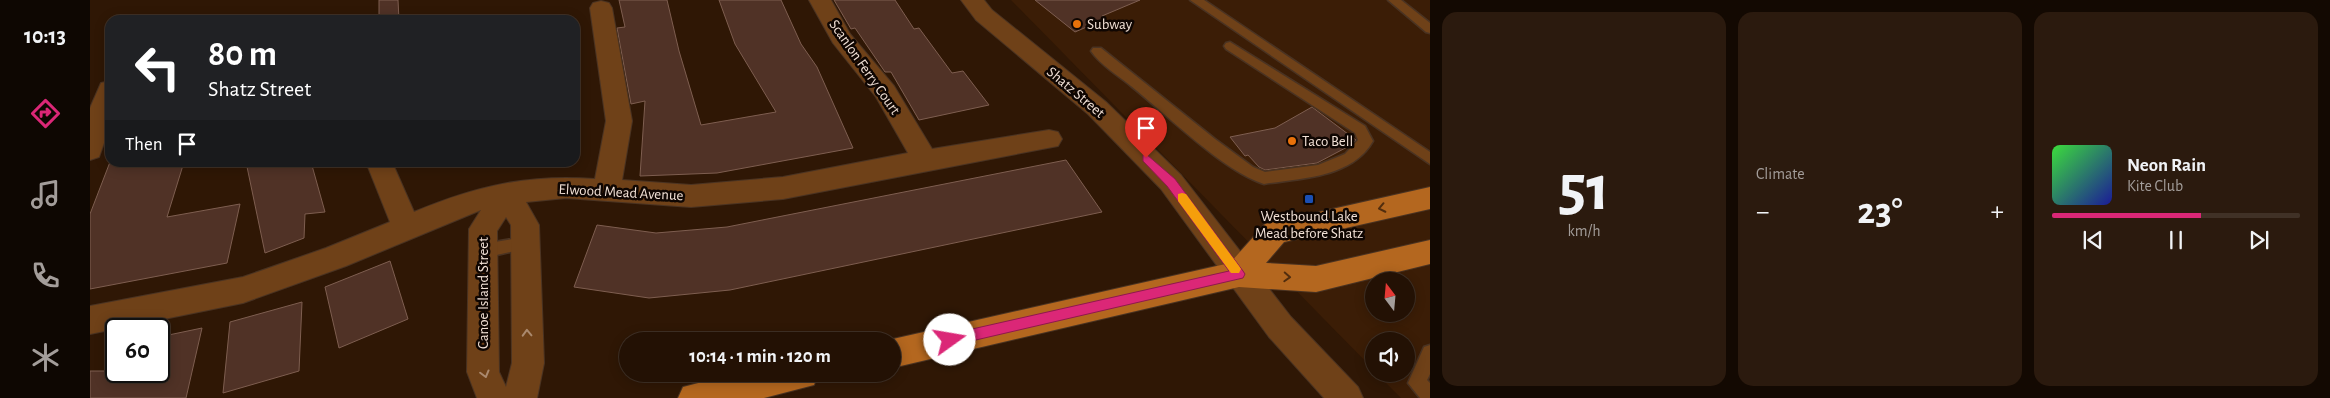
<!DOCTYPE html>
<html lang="en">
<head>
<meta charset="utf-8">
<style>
	body { margin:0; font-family:"Alegreya Sans",sans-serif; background:#2b1a0e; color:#f1f3f6; height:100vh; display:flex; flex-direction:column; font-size:19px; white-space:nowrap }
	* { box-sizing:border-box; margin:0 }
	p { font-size:16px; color:#a39d9a }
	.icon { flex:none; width:28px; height:28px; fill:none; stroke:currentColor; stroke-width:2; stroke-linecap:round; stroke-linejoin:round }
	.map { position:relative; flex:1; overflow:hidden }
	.details { display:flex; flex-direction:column; gap:12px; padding:12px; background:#130902; width:900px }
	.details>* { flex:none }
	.top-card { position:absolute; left:15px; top:15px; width:475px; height:152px; border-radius:15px; box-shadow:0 2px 12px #0003,0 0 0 1px #403126; background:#202124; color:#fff; overflow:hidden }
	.needle { width:32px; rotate:344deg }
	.fabs { position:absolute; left:1275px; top:272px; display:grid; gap:10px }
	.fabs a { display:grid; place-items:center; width:50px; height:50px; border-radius:50%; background:#231104; box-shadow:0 2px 12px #0003,0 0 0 1px #403126; font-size:25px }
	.speed { position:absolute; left:15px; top:318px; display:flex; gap:10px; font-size:25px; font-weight:700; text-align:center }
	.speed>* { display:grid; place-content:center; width:65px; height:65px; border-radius:50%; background:#231104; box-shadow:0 2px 12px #0003,0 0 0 1px #403126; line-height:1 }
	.speed .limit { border:2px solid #111; border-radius:8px; background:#fff; color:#111 }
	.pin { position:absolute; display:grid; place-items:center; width:42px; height:42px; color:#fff; margin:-51px -21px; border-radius:50% 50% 50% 0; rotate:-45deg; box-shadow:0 0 5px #0007 }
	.pin .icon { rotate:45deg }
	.me { position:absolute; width:55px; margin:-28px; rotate:77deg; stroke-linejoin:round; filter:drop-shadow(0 0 4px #0008) }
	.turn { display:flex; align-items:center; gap:18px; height:105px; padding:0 20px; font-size:22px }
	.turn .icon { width:65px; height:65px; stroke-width:2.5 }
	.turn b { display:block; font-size:35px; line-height:42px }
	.then { display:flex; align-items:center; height:48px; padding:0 20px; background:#0003; gap:10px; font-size:19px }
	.big { font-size:38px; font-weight:700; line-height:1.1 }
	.details .widget { flex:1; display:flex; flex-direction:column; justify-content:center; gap:8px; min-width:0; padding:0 18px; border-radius:15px; background:#2b1a0e }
	.details .dial { align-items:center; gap:0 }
	.dial b { font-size:65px; line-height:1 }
	.song { display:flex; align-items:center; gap:15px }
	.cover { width:60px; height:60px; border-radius:8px; background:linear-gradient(135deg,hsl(120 70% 55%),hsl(240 70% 35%)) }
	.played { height:5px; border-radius:2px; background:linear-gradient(90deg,#db2777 60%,#403126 60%) }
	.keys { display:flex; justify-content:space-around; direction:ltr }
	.heat { display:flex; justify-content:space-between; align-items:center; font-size:28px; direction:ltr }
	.details .tiles { flex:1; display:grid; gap:12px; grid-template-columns:repeat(3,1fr) }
	.trip { position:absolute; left:529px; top:332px; width:282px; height:50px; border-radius:25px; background:#231104; box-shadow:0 2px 12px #0003,0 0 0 1px #403126; font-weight:700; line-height:50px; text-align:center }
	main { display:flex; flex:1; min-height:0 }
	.tab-bar { display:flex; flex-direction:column; width:90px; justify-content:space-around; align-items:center; background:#0e0702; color:#a39d9a }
	.tab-bar .icon { width:35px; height:35px }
	.tab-bar .on { color:#db2777 }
	.tab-bar b { font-size:22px; color:#f1f3f6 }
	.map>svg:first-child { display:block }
</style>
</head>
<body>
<main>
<nav class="tab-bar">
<b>10:13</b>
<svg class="icon on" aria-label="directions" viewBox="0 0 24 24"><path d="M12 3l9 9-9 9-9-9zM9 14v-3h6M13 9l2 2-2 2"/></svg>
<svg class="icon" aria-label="music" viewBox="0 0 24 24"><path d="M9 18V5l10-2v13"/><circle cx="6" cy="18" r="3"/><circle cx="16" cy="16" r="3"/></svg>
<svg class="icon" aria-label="phone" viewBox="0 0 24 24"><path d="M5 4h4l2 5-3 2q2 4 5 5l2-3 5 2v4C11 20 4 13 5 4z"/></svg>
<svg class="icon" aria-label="climate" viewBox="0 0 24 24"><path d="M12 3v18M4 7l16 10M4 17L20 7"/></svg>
</nav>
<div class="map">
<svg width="1340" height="398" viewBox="0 0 1340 398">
	<rect width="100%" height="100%" fill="#2f1705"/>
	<path fill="#3b1d06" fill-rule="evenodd" d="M921,0H1340V398H1311L1287,374H1316V341H1284V370ZM1284,281H1316V314H1284Z"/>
	<path fill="#503226" stroke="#7e5e50" d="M289,0H308L309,20H289Z
		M529,0H577L589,51L611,125L686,112L645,44L629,0H691L711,44L727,67L763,148L627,173L550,176L555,101L541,104L527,28L535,27Z
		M744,0H805L824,29L829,28L862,73L873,71L899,105L829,120L801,72H795L765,28L761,29Z
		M945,0H1050L1012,16L1015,19L985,32Z
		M1222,107L1266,140L1261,145L1227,163L1175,170L1169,167L1158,155L1155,156L1140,137L1185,128Z
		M976,160L1012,212L640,290L559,298L484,287L507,225L566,233L637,227Z
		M20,162H94L77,217L150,204L137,263L0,289V214Z
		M156,162H221L235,212L215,214L214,238L175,253Z
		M300,261L318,319L249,348L235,287Z
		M212,302L209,371L133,393L140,322Z
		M112,328L96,398H0V371H69V337Z"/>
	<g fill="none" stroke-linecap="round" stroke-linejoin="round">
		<g stroke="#4a3322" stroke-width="3">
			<path id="service" d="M1100,0H1114L1340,152V164Z
				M1298,0H1311L1340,23V33L1336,32Z
				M1140,42L1275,126L1283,141C1262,178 1211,178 1174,184C1133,171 1076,114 1041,86C1029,76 1010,65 1001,51L1003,48H1011L1125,139L1163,167L1175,172L1228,165L1255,154L1268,140L1265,133L1136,49L1134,46L1136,43Z
				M434,237L440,238L442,243L440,248L434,249L393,258L387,256L385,251L387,246L393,244Z
				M1340,345V374L1337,380L1340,383V398H1330L1318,383L1334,347Z"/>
		</g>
		<g stroke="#4a3322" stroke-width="2">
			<path id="minor" d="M719,0H741L760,34L804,86L842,149L959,130L968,132L972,139L968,146L693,199L601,207L476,198L436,202L449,225L454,363L447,398H387L377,372L379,229L391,210L256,266L153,303L0,334V306L153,277L236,248L300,222L276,162H302L324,212C386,186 438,174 505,179L516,121L500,8L503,3L511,1L519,3L522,8L542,121L532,180L601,185L693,177L818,153L786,97L743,43ZM416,217L421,225L422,363L416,387L409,372L407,231Z
				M871,0H894L902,10L1016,102L1091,175L1201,317L1268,387L1273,398H1234L1179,337L1071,189L998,114L886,20Z
				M20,81V126L9,157L0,160V108L11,83Z"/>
		</g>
		<g stroke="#4a3322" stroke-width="2">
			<path id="primary" d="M1340,187V209L1194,242L1176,263L1226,266L1340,240V264L1226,292L1149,287L802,368V341H794L1140,263L1175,224Z
				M643,374H728L724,385L674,398H588L593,387Z"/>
		</g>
		<use href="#service" fill="#6f4118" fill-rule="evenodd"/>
		<use href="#minor" fill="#6f4118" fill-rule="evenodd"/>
		<use href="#primary" fill="#b4671f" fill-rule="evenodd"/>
	</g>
	<defs><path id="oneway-chevron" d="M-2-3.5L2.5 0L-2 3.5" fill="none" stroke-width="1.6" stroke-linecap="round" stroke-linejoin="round" transform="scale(1.25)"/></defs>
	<g stroke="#512d0e">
		<use href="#oneway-chevron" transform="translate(1292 208) rotate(168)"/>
		<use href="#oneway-chevron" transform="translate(1197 277) rotate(3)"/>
	</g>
	<g stroke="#aa896e">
		<use href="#oneway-chevron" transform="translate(437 333) rotate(-92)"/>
		<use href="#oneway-chevron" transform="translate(395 374) rotate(75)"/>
	</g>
	<path fill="#db2777" stroke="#8e194d" d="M1056,154L1085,179L1153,271L1155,274L1153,278L860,346L856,344L854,340L856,336L860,334L1139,271L1077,186L1053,161V155Z"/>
	<path fill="#f59e0b" d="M1092,193L1096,194L1149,266L1151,269L1149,273H1141L1088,201V194Z"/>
	<g fill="#e8710a" stroke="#0f0602" stroke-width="2">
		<circle cx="987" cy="24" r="5"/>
		<circle cx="1202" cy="141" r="5"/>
	</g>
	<rect fill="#1a4fb4" stroke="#0f0602" stroke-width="2" x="1214" y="194" width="10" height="10" rx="2.5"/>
	<g text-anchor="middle" stroke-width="5" stroke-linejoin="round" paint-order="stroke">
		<g font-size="15" fill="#f2e1d6" stroke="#0f0602" text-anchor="start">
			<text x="997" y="29">Subway</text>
			<text x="1212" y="146">Taco Bell</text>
			<text x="1219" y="221" text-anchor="middle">Westbound Lake<tspan x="1219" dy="17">Mead before Shatz</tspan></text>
		</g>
		<g font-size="15" fill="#f2e1d6" stroke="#0f0602">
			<text transform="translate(775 67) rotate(55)" y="5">Scanlon Ferry Court</text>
			<text transform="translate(986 92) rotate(40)" y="5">Shatz Street</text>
			<text transform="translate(531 192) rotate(3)" y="5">Elwood Mead Avenue</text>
			<text transform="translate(393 293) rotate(-90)" y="5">Canoe Island Street</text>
		</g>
	</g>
</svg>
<div class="fabs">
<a><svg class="needle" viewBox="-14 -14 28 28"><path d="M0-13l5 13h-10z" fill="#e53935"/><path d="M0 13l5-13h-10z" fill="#a39d9a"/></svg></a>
<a><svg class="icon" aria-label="sound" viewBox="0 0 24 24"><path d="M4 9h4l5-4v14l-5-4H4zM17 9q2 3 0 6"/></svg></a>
</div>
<div class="speed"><div class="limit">60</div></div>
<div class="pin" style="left:1056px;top:158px;background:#d93025"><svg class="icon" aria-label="arrive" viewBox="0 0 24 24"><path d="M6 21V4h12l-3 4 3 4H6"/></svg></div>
<svg class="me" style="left:860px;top:340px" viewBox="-20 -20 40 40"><circle r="19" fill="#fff"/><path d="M0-13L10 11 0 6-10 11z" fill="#db2777"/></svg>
<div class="trip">10:14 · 1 min · 120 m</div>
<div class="top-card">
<div class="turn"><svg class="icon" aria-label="left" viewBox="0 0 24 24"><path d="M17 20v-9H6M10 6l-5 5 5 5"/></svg><div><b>80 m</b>Shatz Street</div></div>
<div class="then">Then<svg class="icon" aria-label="arrive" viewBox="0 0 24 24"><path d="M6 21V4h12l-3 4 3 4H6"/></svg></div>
</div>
</div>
<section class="details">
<div class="tiles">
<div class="widget dial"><b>51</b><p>km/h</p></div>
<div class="widget"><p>Climate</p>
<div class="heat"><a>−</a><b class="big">23°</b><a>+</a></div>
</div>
<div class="widget">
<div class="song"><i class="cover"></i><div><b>Neon Rain</b><p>Kite Club</p></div></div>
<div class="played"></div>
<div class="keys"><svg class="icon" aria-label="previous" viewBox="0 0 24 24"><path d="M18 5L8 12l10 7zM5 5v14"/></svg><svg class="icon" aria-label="pause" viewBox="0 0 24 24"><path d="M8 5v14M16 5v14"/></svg><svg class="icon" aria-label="next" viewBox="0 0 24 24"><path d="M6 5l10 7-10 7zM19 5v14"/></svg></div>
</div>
</div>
</section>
</main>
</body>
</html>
